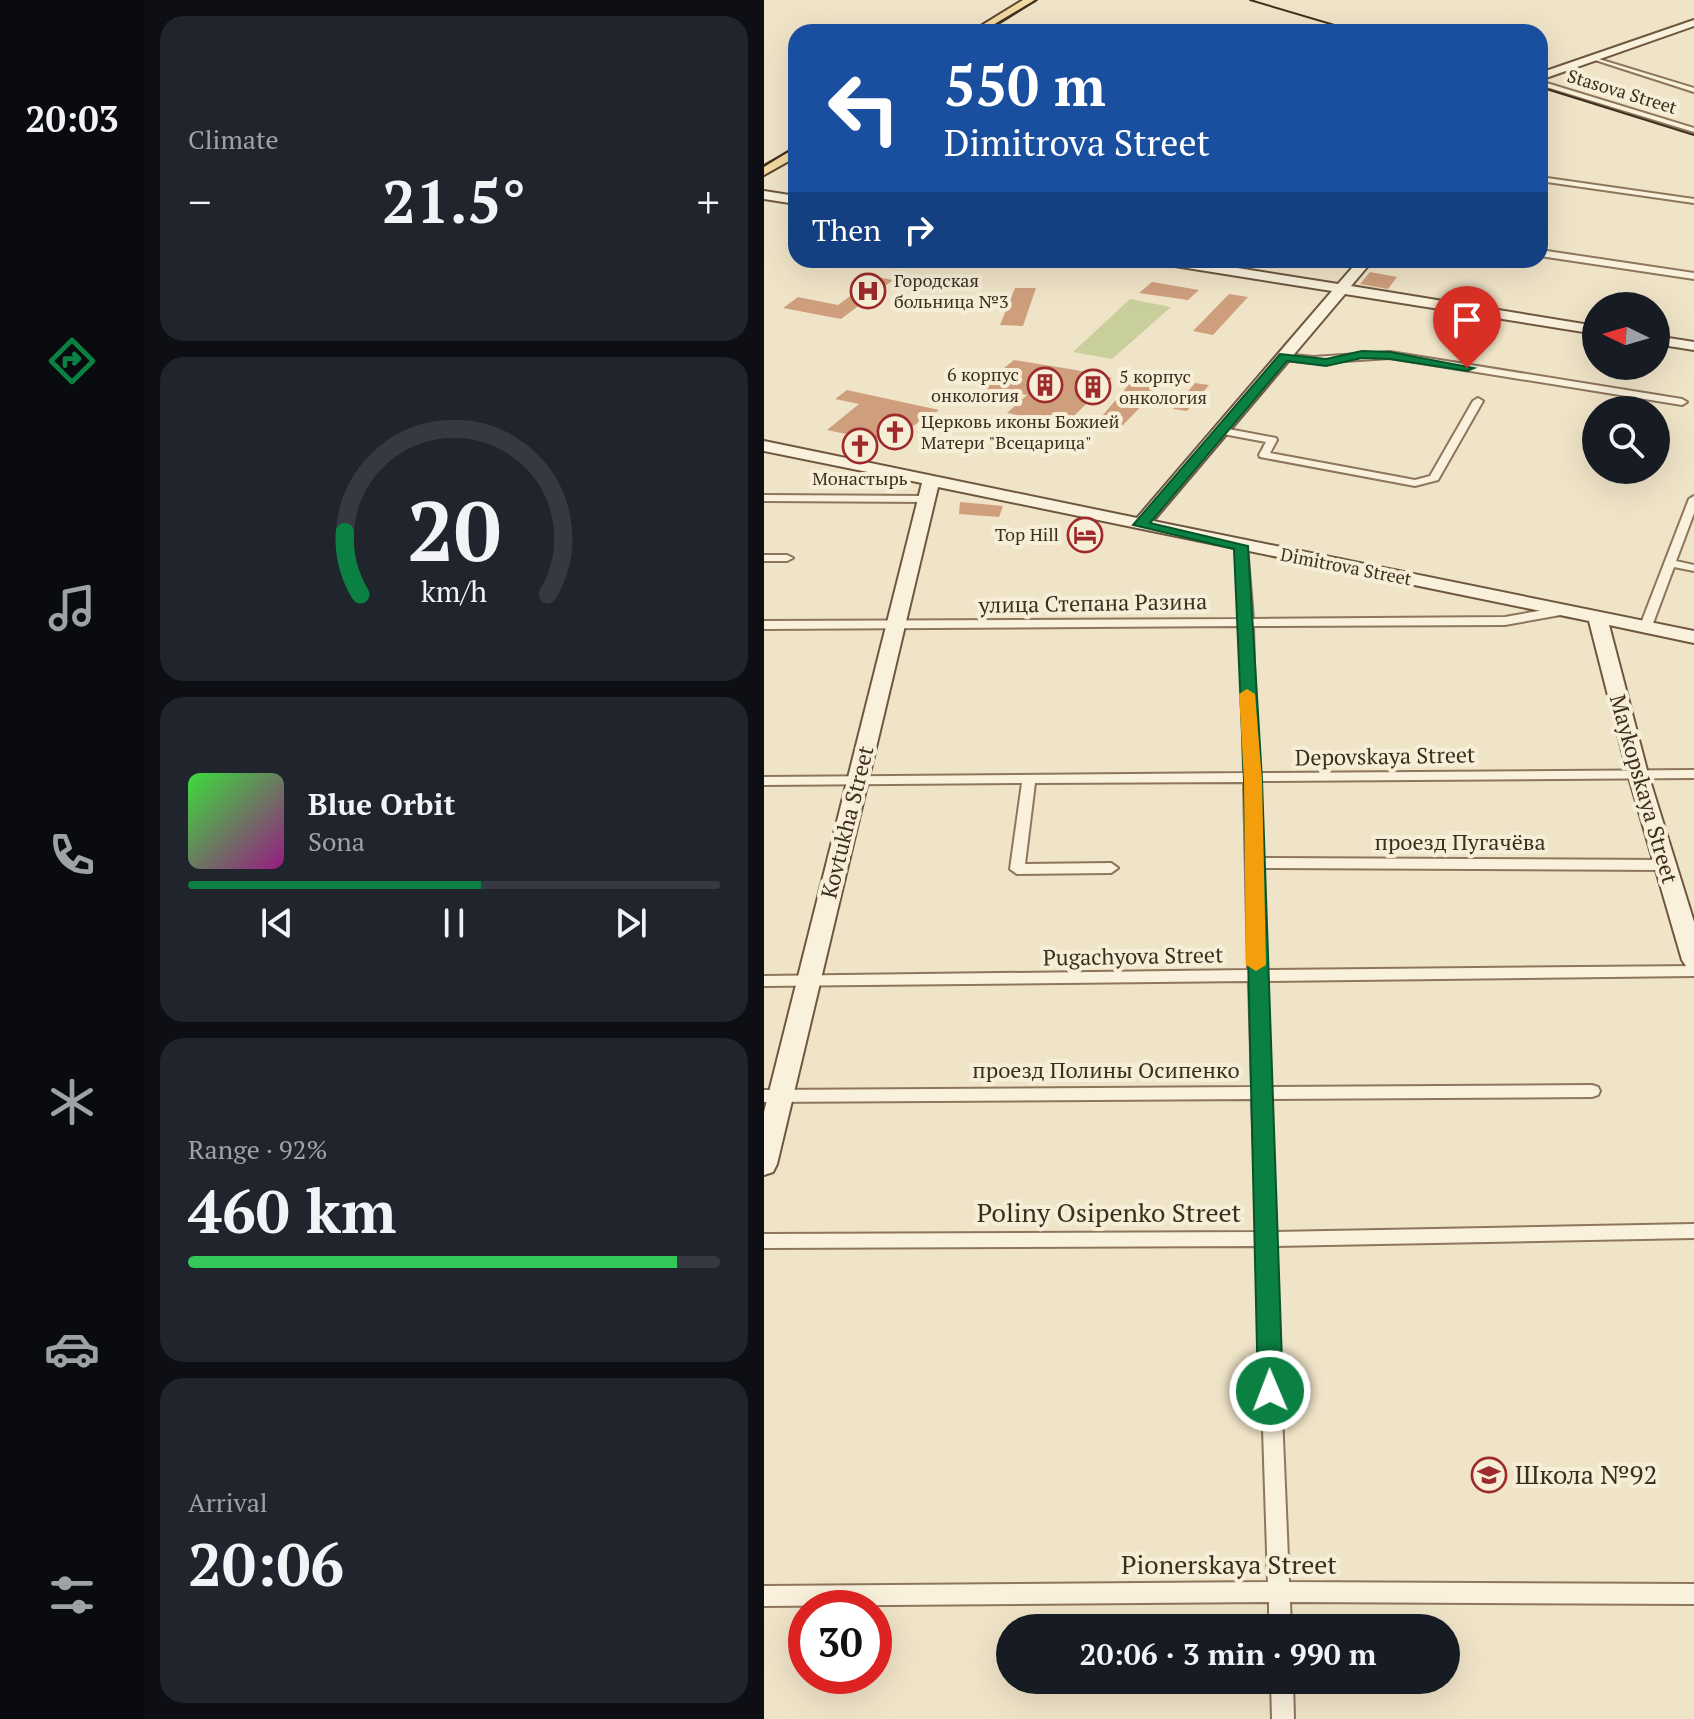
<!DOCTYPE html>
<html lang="en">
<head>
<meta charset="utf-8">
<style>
	body { margin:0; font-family:"PT Serif",serif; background:#20242c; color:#f1f3f6; height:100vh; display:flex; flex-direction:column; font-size:30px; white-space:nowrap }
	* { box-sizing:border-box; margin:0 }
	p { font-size:26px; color:#9ea1a6 }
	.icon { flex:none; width:44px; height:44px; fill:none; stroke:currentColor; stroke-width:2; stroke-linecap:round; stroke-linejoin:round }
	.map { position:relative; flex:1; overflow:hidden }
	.sheet { display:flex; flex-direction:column; gap:16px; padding:16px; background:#0d0f14; width:620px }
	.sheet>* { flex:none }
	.top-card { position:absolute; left:24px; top:24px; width:760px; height:244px; border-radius:24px; box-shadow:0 8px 32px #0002; background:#1a4fa0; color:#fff; overflow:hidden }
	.needle { width:52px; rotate:275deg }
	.controls { position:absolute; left:818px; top:292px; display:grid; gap:16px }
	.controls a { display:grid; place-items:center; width:88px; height:88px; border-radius:50%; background:#171b24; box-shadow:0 8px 32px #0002; font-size:40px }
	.speed { position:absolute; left:24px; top:1590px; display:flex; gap:16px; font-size:40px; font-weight:700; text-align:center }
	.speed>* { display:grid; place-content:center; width:104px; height:104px; border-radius:50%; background:#171b24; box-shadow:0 8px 32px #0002; line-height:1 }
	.speed .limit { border:12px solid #d22; background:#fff; color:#111 }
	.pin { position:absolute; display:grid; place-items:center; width:68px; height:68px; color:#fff; margin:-82px -34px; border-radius:50% 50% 50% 0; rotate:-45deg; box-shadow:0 0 8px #0007 }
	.pin .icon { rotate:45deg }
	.me { position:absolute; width:88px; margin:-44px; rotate:359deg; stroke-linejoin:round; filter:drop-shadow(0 0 6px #0008) }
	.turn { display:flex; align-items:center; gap:28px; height:168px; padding:0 24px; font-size:36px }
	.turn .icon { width:104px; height:104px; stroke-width:2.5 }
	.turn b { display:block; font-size:56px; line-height:68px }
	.then { display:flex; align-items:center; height:76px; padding:0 24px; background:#0003; gap:16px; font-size:30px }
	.big { font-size:60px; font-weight:700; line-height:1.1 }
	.sheet .card { flex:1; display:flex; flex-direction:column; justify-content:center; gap:12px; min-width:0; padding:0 28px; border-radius:24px; background:#20242c }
	.sheet .dial { align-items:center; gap:0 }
	.dial svg { height:208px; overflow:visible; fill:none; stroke:#363941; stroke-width:7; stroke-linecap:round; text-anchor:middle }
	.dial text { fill:#f1f3f6; stroke:none }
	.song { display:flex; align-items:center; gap:24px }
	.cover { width:96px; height:96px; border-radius:12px; background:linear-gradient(135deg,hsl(120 70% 55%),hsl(310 70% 35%)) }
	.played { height:8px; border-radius:4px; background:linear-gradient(90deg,#0b8043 55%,#363941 55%) }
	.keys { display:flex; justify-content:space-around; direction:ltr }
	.heat { display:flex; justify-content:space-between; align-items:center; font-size:44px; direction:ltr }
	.charge { height:12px; border-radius:6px; background:linear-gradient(90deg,#34c759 92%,#363941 0) }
	.trip { position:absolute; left:232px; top:1614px; width:464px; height:80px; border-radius:40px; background:#171b24; box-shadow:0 8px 32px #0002; font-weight:700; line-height:80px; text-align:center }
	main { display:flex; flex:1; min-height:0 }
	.dock { display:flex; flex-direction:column; width:144px; justify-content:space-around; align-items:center; background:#090b0e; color:#9ea1a6 }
	.dock .icon { width:56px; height:56px }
	.dock .selected { color:#0b8043 }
	.dock b { font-size:36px; color:#f1f3f6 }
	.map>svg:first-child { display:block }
</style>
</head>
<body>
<main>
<nav class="dock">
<b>20:03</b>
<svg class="icon selected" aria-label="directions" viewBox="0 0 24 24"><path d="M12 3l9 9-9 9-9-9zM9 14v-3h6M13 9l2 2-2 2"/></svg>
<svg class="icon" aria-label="music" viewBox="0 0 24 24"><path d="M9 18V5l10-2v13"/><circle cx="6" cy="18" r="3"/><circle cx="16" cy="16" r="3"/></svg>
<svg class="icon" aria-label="phone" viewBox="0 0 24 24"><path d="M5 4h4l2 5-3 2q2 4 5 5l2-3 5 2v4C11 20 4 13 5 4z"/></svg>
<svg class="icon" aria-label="climate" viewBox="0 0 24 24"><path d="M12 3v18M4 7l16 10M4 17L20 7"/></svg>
<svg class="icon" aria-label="car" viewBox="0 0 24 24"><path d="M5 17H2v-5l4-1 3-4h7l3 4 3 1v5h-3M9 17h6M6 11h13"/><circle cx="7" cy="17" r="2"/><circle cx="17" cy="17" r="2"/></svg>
<svg class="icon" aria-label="filters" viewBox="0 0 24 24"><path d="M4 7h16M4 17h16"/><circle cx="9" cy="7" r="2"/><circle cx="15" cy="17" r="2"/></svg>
</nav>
<section class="sheet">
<div class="card"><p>Climate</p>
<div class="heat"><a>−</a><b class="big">21.5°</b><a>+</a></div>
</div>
<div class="card dial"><svg viewBox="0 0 100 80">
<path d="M14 69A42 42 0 1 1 86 69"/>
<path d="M14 69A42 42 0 0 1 8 45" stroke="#0b8043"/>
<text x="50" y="56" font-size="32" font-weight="700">20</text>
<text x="50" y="72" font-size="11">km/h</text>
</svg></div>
<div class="card">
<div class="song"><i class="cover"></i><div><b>Blue Orbit</b><p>Sona</p></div></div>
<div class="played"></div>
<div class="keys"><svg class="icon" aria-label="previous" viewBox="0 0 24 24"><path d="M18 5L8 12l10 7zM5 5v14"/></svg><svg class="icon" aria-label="pause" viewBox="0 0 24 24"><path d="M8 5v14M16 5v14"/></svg><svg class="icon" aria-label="next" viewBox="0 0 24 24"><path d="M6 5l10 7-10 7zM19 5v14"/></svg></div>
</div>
<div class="card"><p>Range · 92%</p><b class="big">460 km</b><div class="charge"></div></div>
<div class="card"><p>Arrival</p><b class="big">20:06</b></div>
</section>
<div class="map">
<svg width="930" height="1719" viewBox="0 0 930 1719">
	<rect width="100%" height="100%" fill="#f0e4c8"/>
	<path fill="#c9cf9b" d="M366,299L407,307L348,359L309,352Z"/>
	<path fill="#cf9f7d" d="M606,272L633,277L624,289L596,284Z
		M112,277L129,280L77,319L19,308L34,297L74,305Z
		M388,282L435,290L424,300L375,293Z
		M251,288H272L259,326L236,325Z
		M465,294L484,297L449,335L429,331Z
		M250,360L312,370L348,378L301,425L243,413L263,395L237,390L225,401L204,397Z
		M367,382L396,387L357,427L333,422Z
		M431,383L445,385L423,411L409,409Z
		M83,390L175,410L164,419L159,418L134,439L114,437L110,440L63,430L95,404L71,399Z
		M196,502L239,506L235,517L195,514Z"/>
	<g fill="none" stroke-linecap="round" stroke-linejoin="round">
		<g stroke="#8d765c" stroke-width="4">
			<path id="street" d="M828,57L930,88V92L828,59Z
				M776,81L930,128V132L776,85Z
				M776,177L930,199V203L776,181Z
				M776,250L930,273V279L776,256Z
				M626,352L918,399L923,402L918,405L626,358L549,363L520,360L515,357L520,354L549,357Z
				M714,398L719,401L674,480L651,486L496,457L495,455L502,442L459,434L454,431L459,428L512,438L513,440L506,453L651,480L666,476L709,401Z
				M0,495L162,496L167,499L162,502L0,501Z
				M930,496V513L912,561L930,565V571L910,567L888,626L886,629H878L876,626L925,499Z
				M477,543L483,546L489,619L741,617L802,606L808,610L802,614L741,625L489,626L493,773L930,770V778L494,781L496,858L901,860L908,865L901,870L496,868L499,970L930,966V976L500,981L504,1087L828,1085L834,1087L836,1091L834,1095L828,1097L505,1099L510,1232L930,1224V1238L511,1246L525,1582L930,1584V1604L526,1602L527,1628H505V1602L0,1606V1586L504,1582L493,1246L0,1248V1234L493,1232L488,1099L0,1102V1090L488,1087L485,981L0,986V976L484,970L480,782L271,783L261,864L347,863L354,868L347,873L253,874L246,869L258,783L0,785V777L480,773L477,626L0,629V621L477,619L471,546Z
				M0,555H23L29,558L23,561H0Z
				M507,1680H529L530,1719H508Z"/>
		</g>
		<g stroke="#6f573f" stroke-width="4">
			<path id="secondary" d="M930,20V26L776,80V73Z
				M0,191L32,196V204L0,199Z
				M391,260H423L574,284L595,260H609L587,286L832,326V334L581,294L389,521L930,631V643L845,625L884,774L930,922V968L922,966L918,960L864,774L825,621L174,487L13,1164L9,1172L0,1175V1112L158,483L0,451V441L373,518L568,291L398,264Z
				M892,336L930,342V350L892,344Z"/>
		</g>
		<g stroke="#5b4430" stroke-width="4">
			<path id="primary" d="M259,0H271L220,32H207Z
				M32,148V157L0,175V166Z"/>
		</g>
		<use href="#street" fill="#faf1dc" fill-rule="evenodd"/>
		<use href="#secondary" fill="#faf1dc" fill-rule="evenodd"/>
		<use href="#primary" fill="#f3d9a0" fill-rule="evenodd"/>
		<path stroke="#3d2e20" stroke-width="2" d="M486,0L594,32
			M219,32L273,0
			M776,87L930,135
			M0,166L32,146"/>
	</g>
	<path fill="#0b8043" stroke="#07532c" stroke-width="2" d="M598,351L626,352L710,368L703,371L626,359L598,358L562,366L523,361L386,523L484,546L498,780L519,1391L515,1399L506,1403L497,1399L494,1391L480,780L470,549L369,525L516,354L562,359Z"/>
	<path fill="#f59e0b" d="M483,689L491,694L498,780L502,965L492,971L482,965L480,780L475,694Z"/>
	<defs>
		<g id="hospital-ring" transform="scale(1.8)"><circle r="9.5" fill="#f7eed8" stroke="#9e2a2b" stroke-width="1.5"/><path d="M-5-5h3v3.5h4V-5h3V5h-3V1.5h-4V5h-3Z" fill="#9e2a2b"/></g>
		<g id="building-ring" transform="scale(1.8)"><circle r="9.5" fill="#f7eed8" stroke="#9e2a2b" stroke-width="1.5"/><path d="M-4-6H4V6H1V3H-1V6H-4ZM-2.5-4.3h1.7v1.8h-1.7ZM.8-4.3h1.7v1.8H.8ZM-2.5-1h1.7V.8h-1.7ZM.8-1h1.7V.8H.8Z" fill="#9e2a2b"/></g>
		<g id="church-ring" transform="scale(1.8)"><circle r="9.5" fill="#f7eed8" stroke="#9e2a2b" stroke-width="1.5"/><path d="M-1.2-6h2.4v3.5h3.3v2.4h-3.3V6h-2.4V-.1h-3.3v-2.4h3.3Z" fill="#9e2a2b"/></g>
		<g id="hotel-ring" transform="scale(1.8)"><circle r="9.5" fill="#f7eed8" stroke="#9e2a2b" stroke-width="1.5"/><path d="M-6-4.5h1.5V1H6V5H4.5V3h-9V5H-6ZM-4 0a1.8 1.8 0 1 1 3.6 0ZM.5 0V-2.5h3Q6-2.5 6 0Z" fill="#9e2a2b"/></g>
		<g id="school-ring" transform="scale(1.8)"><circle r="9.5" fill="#f7eed8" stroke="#9e2a2b" stroke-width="1.5"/><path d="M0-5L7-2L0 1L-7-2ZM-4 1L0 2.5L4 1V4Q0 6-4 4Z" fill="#9e2a2b"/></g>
	</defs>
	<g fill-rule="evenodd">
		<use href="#hospital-ring" x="104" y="291"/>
		<use href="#building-ring" x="281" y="385"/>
		<use href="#building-ring" x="329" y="387"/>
		<use href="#church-ring" x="131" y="432"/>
		<use href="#church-ring" x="96" y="446"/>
		<use href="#hotel-ring" x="321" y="535"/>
		<use href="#school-ring" x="725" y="1475"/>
	</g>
	<g text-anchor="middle" stroke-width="8" stroke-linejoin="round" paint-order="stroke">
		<g font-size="18" fill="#3d2e20" stroke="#f7eed8">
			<text transform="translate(858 92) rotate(17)" y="6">Stasova Street</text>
			<text transform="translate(582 567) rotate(11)" y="6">Dimitrova Street</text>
		</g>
		<g font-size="18" fill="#3d2e20" stroke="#f7eed8" text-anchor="start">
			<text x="130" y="287">Городская<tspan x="130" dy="21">больница №3</tspan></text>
			<text x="255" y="381" text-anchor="end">6 корпус<tspan x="255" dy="21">онкология</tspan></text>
			<text x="355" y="383">5 корпус<tspan x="355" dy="21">онкология</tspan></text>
			<text x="157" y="428">Церковь иконы Божией<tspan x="157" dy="21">Матери "Всецарица"</tspan></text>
			<text x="96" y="485" text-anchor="middle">Монастырь</text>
			<text x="295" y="541" text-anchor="end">Top Hill</text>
		</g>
		<g font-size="22" fill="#3d2e20" stroke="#f7eed8">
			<text transform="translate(329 603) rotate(-1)" y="8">улица Степана Разина</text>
			<text transform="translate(621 756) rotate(-1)" y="8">Depovskaya Street</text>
			<text transform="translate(880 789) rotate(74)" y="8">Maykopskaya Street</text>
			<text transform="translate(83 822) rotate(-76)" y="8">Kovtukha Street</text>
			<text x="696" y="850">проезд Пугачёва</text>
			<text transform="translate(369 956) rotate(-1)" y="8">Pugachyova Street</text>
			<text x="342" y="1078">проезд Полины Осипенко</text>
		</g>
		<g font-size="26" fill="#3d2e20" stroke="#f7eed8">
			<text x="345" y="1222">Poliny Osipenko Street</text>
			<text x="465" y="1574">Pionerskaya Street</text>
		</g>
		<g font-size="26" fill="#3d2e20" stroke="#f7eed8" text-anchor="start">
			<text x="751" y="1484">Школа №92</text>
		</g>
	</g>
</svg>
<div class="controls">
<a><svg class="needle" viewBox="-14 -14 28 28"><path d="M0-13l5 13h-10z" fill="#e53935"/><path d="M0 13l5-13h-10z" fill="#9ea1a6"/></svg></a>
<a><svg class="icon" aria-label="search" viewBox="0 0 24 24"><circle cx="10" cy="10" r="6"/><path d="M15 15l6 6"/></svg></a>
</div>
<div class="speed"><div class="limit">30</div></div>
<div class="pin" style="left:703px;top:368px;background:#d93025"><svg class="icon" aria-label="arrive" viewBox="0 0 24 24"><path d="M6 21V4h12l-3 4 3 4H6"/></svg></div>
<svg class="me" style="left:506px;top:1391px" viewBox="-20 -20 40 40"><circle r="17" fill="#0b8043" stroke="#fff" stroke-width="3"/><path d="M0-11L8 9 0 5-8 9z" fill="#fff"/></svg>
<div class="trip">20:06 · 3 min · 990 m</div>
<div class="top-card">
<div class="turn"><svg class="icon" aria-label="left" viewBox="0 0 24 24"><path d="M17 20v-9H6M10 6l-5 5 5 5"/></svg><div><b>550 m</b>Dimitrova Street</div></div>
<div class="then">Then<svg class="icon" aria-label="right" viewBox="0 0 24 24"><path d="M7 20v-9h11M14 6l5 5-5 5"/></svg></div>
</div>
</div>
</main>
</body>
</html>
